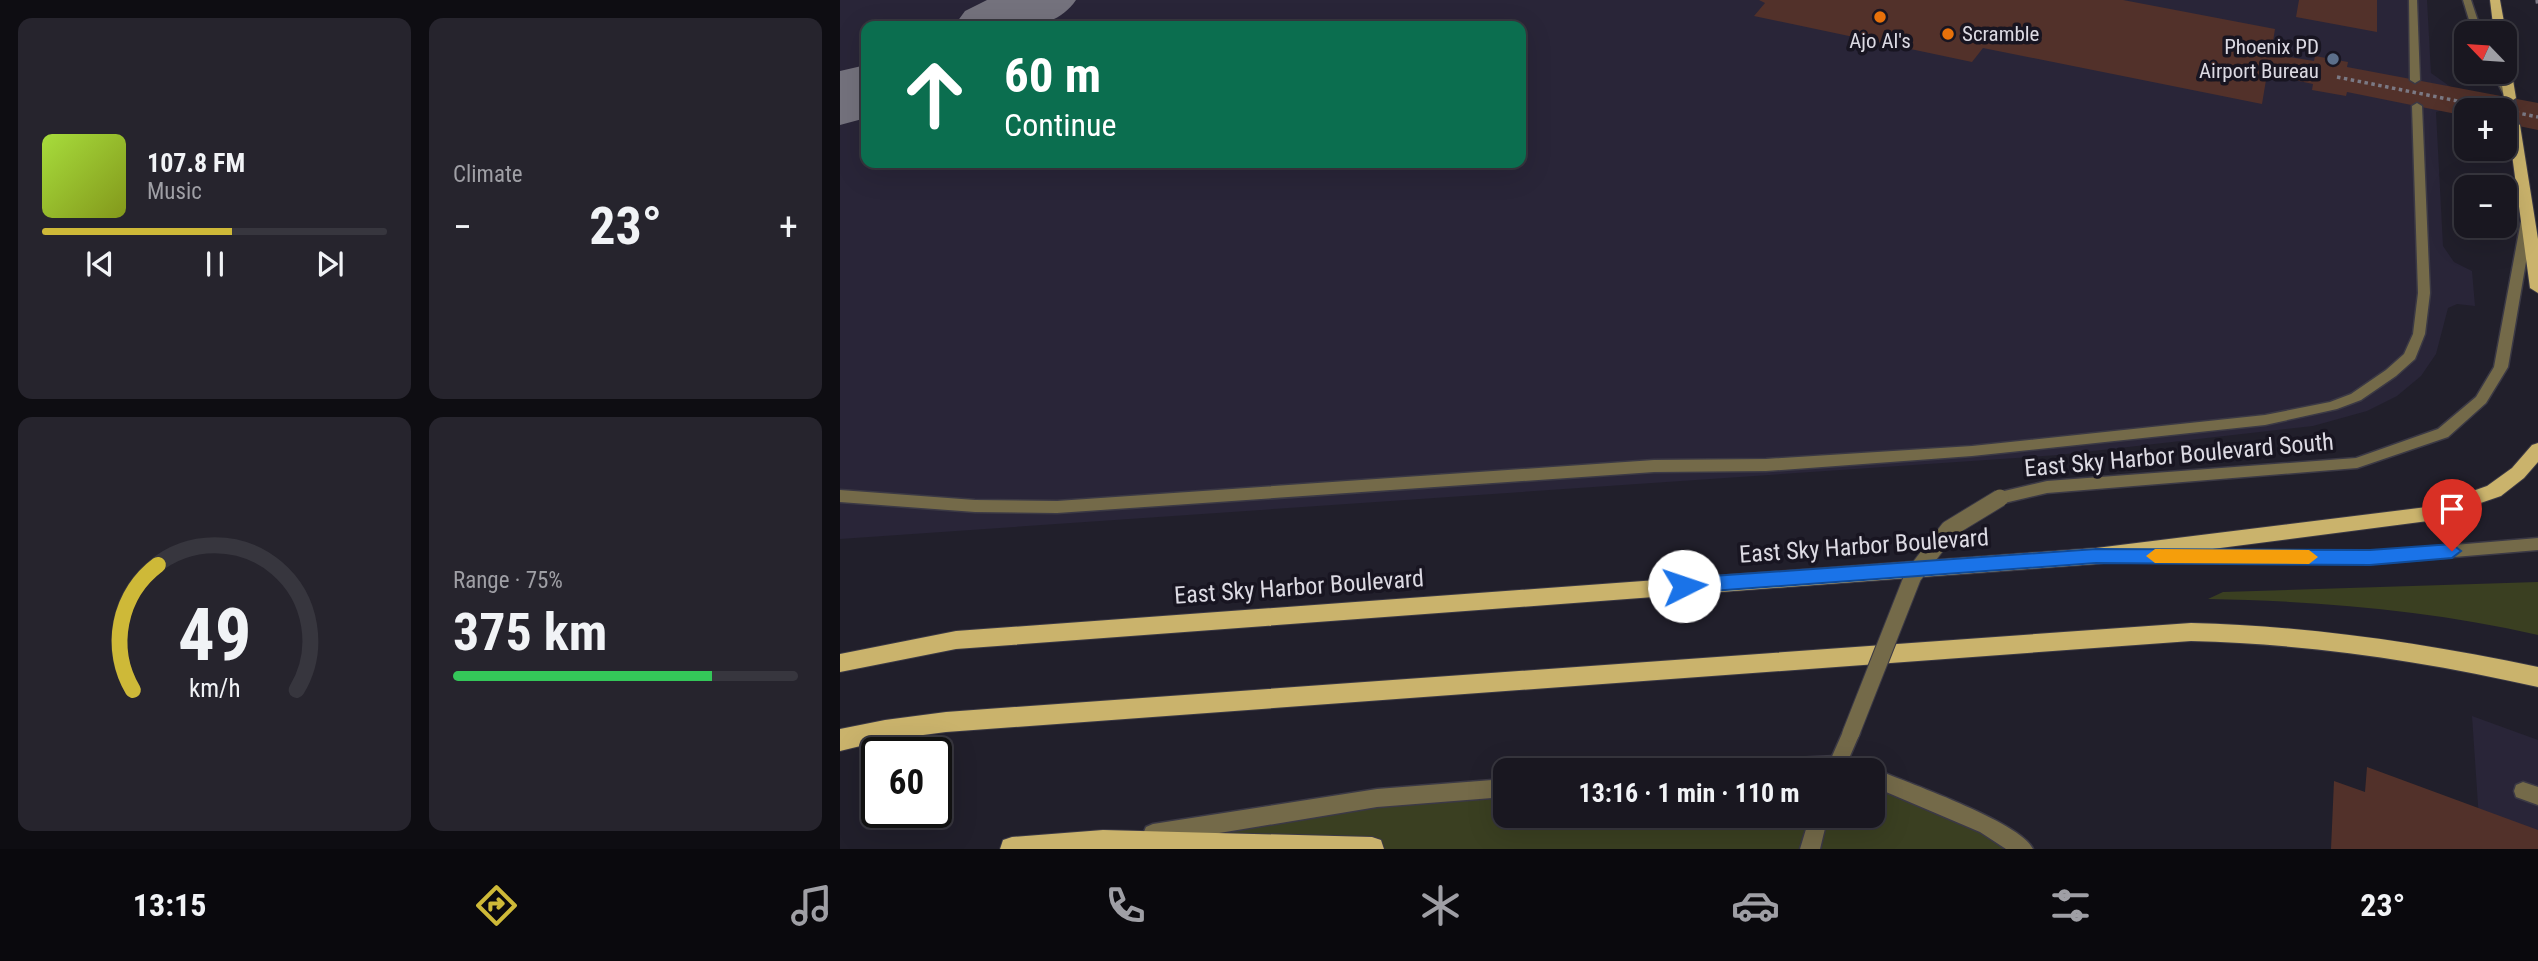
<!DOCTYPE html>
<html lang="en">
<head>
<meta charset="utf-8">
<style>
	body { margin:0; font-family:"Roboto Condensed",sans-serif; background:#26242d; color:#f1f3f6; height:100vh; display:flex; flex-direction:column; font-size:26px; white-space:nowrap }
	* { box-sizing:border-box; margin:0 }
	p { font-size:23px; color:#9f9fa5 }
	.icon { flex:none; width:38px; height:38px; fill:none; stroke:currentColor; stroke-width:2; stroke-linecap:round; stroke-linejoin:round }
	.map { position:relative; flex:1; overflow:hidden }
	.drawer { display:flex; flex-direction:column; gap:18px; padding:18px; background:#0e0d12; width:840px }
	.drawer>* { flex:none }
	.top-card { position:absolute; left:21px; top:21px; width:665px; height:147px; border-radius:14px; box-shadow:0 7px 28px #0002,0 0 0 2px #37363e; background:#0b6e4f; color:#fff; overflow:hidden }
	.needle { width:46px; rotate:295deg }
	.controls { position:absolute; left:1614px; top:21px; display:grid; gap:14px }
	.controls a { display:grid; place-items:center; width:63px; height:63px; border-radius:14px; background:#191720; box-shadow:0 7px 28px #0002,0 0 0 2px #37363e; font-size:35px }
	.speed { position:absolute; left:21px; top:737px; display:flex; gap:14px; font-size:35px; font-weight:700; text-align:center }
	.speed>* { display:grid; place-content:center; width:91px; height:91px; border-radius:50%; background:#191720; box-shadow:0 7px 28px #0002,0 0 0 2px #37363e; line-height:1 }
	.speed .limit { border:4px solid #111; border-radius:10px; background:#fff; color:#111 }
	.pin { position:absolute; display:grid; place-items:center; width:60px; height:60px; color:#fff; margin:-72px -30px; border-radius:50% 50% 50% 0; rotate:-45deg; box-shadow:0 0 7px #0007 }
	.pin .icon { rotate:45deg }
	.me { position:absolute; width:77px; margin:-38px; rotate:86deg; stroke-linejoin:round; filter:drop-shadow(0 0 5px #0008) }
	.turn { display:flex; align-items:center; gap:24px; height:147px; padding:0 28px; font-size:32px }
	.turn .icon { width:91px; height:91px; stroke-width:2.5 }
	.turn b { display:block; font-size:49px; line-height:60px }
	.big { font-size:52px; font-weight:700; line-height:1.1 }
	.drawer .tile { flex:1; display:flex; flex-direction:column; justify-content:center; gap:10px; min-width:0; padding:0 24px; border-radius:14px; background:#26242d }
	.drawer .dial { align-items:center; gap:0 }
	.dial svg { height:182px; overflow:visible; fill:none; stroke:#37363e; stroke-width:7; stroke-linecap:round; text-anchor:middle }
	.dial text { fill:#f1f3f6; stroke:none }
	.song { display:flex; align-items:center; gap:21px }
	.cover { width:84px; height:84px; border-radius:10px; background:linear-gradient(135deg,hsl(80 70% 55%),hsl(70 70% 35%)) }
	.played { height:7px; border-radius:4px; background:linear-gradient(90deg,#ceb938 55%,#37363e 55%) }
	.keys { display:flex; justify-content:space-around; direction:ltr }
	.heat { display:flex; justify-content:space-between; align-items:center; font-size:38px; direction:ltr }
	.charge { height:10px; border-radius:5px; background:linear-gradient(90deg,#34c759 75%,#37363e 0) }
	.drawer .tiles { flex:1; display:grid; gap:18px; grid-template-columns:repeat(2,1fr) }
	.trip { position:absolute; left:653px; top:758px; width:392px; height:70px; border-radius:14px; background:#191720; box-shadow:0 7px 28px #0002,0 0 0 2px #37363e; font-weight:700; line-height:70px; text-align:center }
	.menu { display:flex; height:112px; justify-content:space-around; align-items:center; background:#0a090d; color:#9f9fa5 }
	.menu .icon { width:49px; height:49px }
	.menu .on { color:#ceb938 }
	.menu b { font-size:32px; color:#f1f3f6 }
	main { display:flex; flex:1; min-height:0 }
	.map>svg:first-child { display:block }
</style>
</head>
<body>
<main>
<section class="drawer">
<div class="tiles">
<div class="tile">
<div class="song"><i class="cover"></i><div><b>107.8 FM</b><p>Music</p></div></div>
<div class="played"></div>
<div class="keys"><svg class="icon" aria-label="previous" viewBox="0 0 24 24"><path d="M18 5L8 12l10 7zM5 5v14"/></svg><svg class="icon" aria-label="pause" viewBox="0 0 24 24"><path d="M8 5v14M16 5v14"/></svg><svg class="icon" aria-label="next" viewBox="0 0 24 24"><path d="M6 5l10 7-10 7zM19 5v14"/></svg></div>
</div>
<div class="tile"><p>Climate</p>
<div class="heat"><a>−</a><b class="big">23°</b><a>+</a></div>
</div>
<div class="tile dial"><svg viewBox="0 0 100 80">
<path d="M14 69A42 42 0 1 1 86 69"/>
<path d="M14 69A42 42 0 0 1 25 14" stroke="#ceb938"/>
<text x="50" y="56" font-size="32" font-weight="700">49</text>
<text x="50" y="72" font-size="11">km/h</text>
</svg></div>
<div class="tile"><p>Range · 75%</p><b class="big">375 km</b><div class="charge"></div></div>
</div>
</section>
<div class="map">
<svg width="1698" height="849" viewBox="0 0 1698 849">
	<rect width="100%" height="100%" fill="#211f2b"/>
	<path fill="#292538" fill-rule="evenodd" d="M0,0H1587L1591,73L1612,88V107L1596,112L1603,246L1614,262L1632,271L1635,306L1617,304L1608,308L1596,354L1581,376L1557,396L1527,411L1473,426L1218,455L0,539ZM26,26H681V163H26Z
		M1632,716L1698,740V849H1641Z"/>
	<path fill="#3a3f21" d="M1698,582V635C1590,610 1478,601 1368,599L1383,592Z
		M1033,779L1183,849H532L263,842L665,788V816H1032Z"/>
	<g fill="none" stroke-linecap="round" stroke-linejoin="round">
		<path fill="#74727d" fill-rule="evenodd" d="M147,0H236C210,38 156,26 114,26L125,11Z
			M26,65V118L0,125V71Z"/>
	</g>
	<path fill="#52312a" d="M919,0H1283L1435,29L1431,54L1474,61L1475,56L1508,62L1507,67L1698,103V130L1664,123V110H1626V116L1507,92L1506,96L1472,90L1473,84L1427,74L1422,104L1143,48L1132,62L914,16L925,3Z
		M1459,0H1537V32L1456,17Z
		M1527,767L1698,830V849H1491L1494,781L1525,792Z"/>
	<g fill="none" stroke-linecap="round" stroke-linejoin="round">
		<path stroke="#3d3b47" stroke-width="12" stroke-dasharray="12 6" stroke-linecap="butt" d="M1670,98L1674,125"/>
		<g stroke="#3b3945" stroke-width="3">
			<path id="service" d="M1569,0H1577L1580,80L1575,83L1570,80Z
				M1623,0H1631L1642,33H1633Z
				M1652,72H1662L1674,97L1672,99H1666Z
				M1577,103L1582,106L1590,293L1585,334L1575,359L1556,376L1521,400L1497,409L1425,425L1132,456L926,471L814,472L217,513L135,512L0,502V490L135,500L217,501L814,460L926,459L1132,446L1425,415L1490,402L1511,394L1546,370L1564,354L1573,334L1578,293L1572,106Z
				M1698,538V550L1530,564L1299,562L1293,561L1291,556L1293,551L1299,550L1530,552Z
				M997,756L1019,764L1021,770H883L885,764L892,761Z
				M1032,768C1063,781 1181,822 1193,849H1166L1140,832L1032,786V770H1027Z
				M665,779V797L537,807L313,844L306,841L303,834L306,827L313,824L537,789Z
				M1683,782L1698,787V805L1676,797L1674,791L1676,785Z"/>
		</g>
		<g stroke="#3b3945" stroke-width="3">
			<path id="tertiary" d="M1687,218L1693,221L1668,367L1646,403L1608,437L1517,468L1207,493L1160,504L1155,502L1153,498L1155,494L1160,492L1207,481L1516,458L1598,429L1636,397L1654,367L1681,221Z
				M1011,725L1017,727L1020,733L1004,770H986L1005,727Z
				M970,816H988L980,849H960Z"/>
		</g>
		<g stroke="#3b3945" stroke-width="2">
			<path id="primary" d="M1650,0H1660L1666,33L1664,35L1654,33Z
				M1664,59L1670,62L1676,98L1670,102L1664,98L1660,72H1664Z
				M1674,121L1680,125L1698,239V293L1690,288L1668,125Z
				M1698,443V462L1684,478L1661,496L1588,521L1256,564L116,649L0,672V654L116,631L1256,548L1587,507L1647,486L1672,468L1692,445Z
				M1351,623C1469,626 1583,643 1698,667V687C1583,661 1469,644 1351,641L106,732L45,740L0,751V729L45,720L106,712Z
				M263,830L532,837L541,840L544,849H160L163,840L172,837Z"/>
		</g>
		<path stroke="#7b7984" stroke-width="3.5" stroke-dasharray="3.5 3.5" stroke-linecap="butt" d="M1697,0L1698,6"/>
		<use href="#service" fill="#746a49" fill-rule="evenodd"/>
		<use href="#tertiary" fill="#746a49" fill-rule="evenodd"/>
		<use href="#primary" fill="#cab36c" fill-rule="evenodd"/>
		<g stroke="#3b3945" stroke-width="19" stroke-linecap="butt">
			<path id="tertiary-bridge" d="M1011,733L1073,576L1109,529L1160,498"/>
		</g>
		<path stroke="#7b7984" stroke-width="3.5" stroke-dasharray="3.5 3.5" stroke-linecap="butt" d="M1497,77L1698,117"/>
		<use href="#tertiary-bridge" stroke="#746a49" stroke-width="17"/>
	</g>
	<path fill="#1a73e8" stroke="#114b97" stroke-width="2" d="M1612,544L1621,551L1612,558L1530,565L1256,563L844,593L835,586L844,578L1256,549L1530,550Z"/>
	<path fill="#f59e0b" d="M1315,549L1469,550L1478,557L1469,564L1315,563L1306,556Z"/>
	<g fill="#e8710a" stroke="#181521" stroke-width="2.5">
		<circle cx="1040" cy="17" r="7"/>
		<circle cx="1108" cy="34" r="7"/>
	</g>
	<circle fill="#5c6f8a" stroke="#181521" stroke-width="2.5" cx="1493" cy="59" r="7"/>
	<g text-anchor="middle" stroke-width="7" stroke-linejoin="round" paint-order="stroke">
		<g font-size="21" fill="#dcdae3" stroke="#181521" text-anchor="start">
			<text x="1122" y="41">Scramble</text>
			<text x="1040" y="48" text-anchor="middle">Ajo Al's</text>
			<text x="1479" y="54" text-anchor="end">Phoenix PD<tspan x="1479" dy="24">Airport Bureau</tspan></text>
		</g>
		<g font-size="24" fill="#dcdae3" stroke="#181521">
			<text transform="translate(1339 455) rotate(-5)" y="8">East Sky Harbor Boulevard South</text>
			<text transform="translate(1024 546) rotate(-4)" y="8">East Sky Harbor Boulevard</text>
			<text transform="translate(459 587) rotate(-4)" y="8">East Sky Harbor Boulevard</text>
		</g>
	</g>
</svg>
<div class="controls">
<a><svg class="needle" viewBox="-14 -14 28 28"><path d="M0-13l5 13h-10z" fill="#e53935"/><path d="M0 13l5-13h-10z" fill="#9f9fa5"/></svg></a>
<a>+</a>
<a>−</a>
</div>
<div class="speed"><div class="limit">60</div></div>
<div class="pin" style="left:1612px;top:551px;background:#d93025"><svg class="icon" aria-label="arrive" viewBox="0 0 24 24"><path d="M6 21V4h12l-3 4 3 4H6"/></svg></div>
<svg class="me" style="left:844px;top:586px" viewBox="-20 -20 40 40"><circle r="19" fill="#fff"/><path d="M0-13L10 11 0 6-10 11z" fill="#1a73e8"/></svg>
<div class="trip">13:16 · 1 min · 110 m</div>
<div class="top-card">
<div class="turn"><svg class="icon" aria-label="ahead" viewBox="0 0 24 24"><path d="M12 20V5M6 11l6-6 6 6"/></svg><div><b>60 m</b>Continue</div></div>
</div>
</div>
</main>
<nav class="menu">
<b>13:15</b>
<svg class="icon on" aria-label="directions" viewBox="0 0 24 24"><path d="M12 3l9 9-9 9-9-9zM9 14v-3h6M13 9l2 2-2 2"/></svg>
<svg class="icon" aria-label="music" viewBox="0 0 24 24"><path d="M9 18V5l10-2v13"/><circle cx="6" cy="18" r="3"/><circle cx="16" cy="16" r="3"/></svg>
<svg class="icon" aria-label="phone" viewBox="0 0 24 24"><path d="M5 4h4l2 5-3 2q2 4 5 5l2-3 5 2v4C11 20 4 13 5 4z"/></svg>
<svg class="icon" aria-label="climate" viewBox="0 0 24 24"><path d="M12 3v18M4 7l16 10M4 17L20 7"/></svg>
<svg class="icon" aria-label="car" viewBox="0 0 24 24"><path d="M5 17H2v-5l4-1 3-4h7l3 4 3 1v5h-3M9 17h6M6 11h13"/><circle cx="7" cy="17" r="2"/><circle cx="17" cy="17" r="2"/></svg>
<svg class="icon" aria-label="filters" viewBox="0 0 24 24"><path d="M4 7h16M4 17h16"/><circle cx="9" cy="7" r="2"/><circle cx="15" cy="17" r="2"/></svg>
<b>23°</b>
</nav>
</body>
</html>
